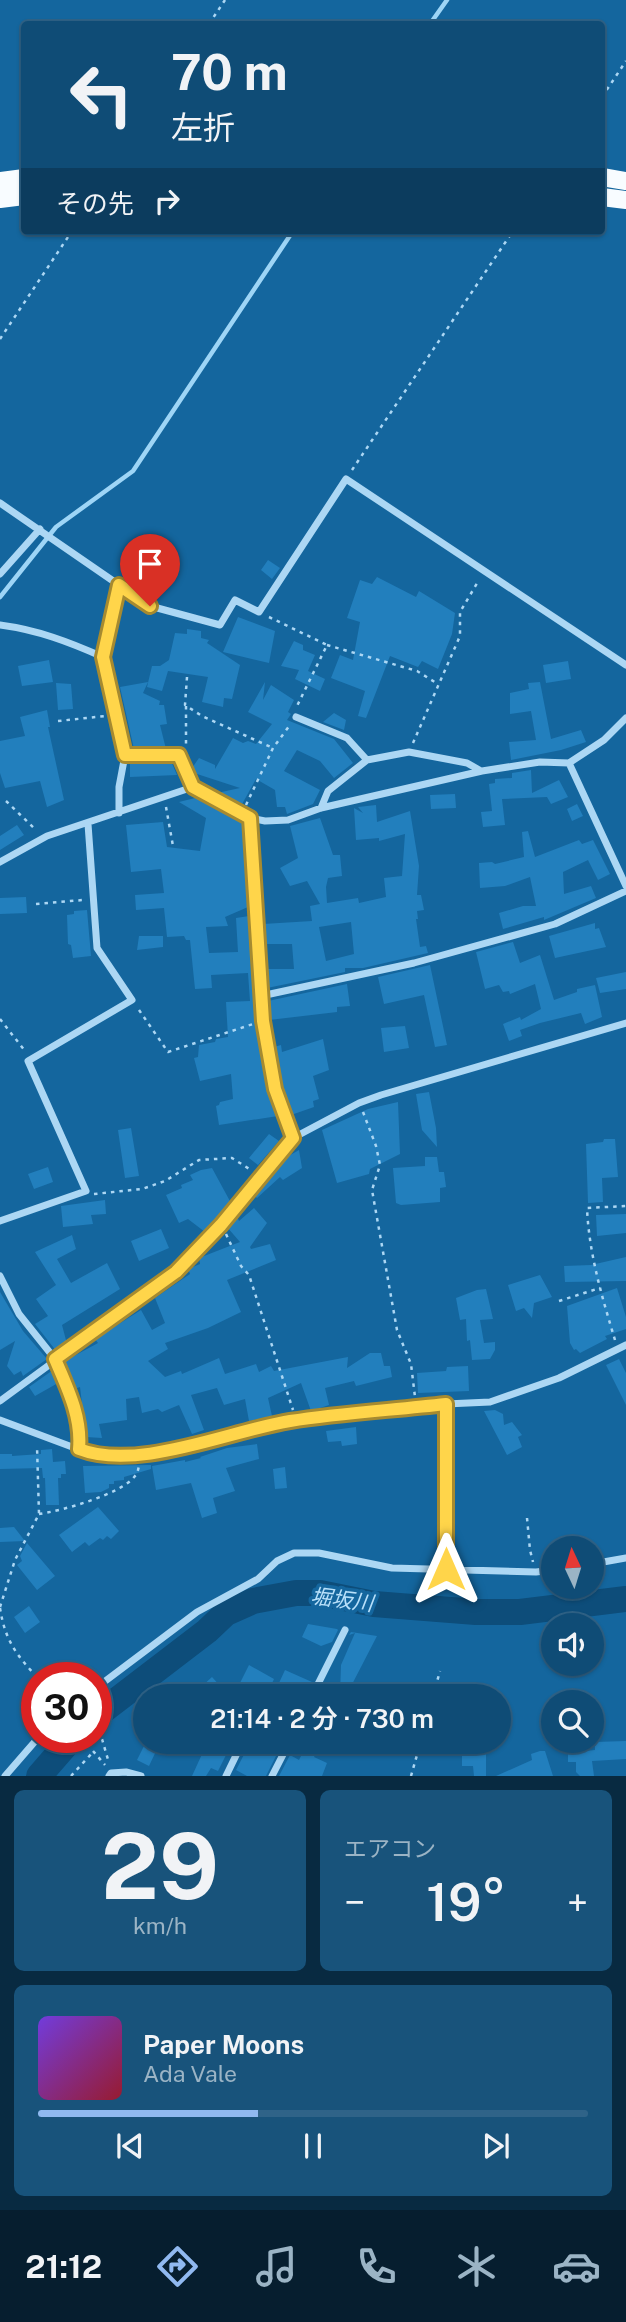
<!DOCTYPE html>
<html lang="ja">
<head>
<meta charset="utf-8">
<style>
	body { margin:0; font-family:"Public Sans","Noto Sans JP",sans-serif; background:#18537b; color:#f1f3f6; height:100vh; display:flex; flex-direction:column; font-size:26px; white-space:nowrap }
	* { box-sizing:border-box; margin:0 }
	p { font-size:23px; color:#9bb4c5 }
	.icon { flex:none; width:38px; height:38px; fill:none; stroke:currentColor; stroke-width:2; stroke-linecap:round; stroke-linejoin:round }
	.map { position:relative; height:1776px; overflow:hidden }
	.side { display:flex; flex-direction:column; gap:14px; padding:14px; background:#082a41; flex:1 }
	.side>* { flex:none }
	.hud { position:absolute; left:21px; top:21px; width:584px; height:214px; border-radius:7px; box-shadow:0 2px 5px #0004,0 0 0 2px #2f6388; background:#0f4c76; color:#f1f3f6; overflow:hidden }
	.needle { width:46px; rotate:356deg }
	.tools { position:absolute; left:541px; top:1536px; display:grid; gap:14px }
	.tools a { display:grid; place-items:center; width:63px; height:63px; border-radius:50%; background:#0f4c76; box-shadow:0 2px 5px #0004,0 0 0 2px #2f6388; font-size:35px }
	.speed { position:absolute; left:21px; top:1662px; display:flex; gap:14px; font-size:35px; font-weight:700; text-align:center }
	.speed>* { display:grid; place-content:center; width:91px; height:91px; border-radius:50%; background:#0f4c76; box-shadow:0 2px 5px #0004,0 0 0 2px #2f6388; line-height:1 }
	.speed .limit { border:10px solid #d22; background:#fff; color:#111 }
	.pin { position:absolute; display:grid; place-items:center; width:60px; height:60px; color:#fff; margin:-72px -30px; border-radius:50% 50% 50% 0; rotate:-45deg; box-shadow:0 0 7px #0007 }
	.pin .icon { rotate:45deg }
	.me { position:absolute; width:77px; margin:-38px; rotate:0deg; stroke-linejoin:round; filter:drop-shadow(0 0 5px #0008) }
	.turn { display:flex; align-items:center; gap:24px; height:147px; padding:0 35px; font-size:32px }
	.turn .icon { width:91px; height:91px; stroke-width:2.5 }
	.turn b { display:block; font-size:49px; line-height:60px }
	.then { display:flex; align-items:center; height:66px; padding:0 35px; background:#0003; gap:14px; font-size:26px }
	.big { font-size:52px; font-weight:600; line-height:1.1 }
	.side .card { flex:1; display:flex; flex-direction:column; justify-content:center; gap:10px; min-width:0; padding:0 24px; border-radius:10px; background:#18537b }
	.side .dial { align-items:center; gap:0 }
	.dial b { font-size:91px; line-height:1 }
	.song { display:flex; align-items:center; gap:21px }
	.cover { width:84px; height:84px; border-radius:10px; background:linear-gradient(135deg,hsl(260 70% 55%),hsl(350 70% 35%)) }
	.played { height:7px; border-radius:4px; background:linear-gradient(90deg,#90b9f0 40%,#2f6388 40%) }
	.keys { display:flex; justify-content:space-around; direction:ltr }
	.heat { display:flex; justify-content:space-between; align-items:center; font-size:38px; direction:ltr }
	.side .tiles { flex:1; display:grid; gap:14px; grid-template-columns:1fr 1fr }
	.card:last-child { grid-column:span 2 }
	.trip { position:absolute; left:133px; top:1684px; width:378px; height:70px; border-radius:35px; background:#0f4c76; box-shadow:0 2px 5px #0004,0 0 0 2px #2f6388; font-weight:600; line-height:70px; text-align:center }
	.tab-bar { display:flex; height:112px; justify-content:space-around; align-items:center; background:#061e2f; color:#9bb4c5 }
	.tab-bar .icon { width:49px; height:49px }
	.tab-bar .on { color:#90b9f0 }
	.tab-bar b { font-size:32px; color:#f1f3f6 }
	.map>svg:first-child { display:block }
</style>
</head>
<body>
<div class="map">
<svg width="626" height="1776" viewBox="0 0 626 1776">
	<rect width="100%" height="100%" fill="#14669e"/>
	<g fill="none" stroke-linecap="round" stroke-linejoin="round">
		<path stroke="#9ed5f6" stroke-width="4.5" d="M430,24L447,0
			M0,597L56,527L133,471L293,231"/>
		<path stroke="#0d4d7a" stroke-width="26" d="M96,1716L207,1631L226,1613L253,1601L296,1593H320L374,1604L476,1612H520L626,1599
			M39,1776L72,1738"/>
	</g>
	<path fill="#227fbd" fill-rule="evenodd" d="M268,560L280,568L272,579L261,570Z
		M377,577L416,597L419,591L455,613L452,634L438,669L422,661L418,667L390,656L366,718L358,716L365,691L331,678L340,655L353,660L360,622L347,618L360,580L372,584Z
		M238,617L275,631L269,663L223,652Z
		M187,629L201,631V638L209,640L207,643L240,665L232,699L224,698L223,707L202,702L208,677L168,671L162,691L147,687L152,666H160L169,660L175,633L187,634Z
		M294,641L303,645V650L315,655L308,671L325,679L320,691L295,679L299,670L281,666Z
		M49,660L53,682L22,686L18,666Z
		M568,661L571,679L546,683L543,665Z
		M148,682L143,693L160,701L159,705H164L167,724L160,725L166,749H134L120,687Z
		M265,682L263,700L271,685L294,700L288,712L291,714L287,720L334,739L353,763L334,778L320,761L297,750L284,771L320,790L313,804L287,814L285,807H277L275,790L256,779L241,806L217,793L240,788L194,773L192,768L199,758L215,765V769L233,738L243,743L248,741L256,744L272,724L248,712Z
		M540,682L551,739L581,730L586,742L561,750L511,760L509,742L536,740L531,711L510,714V693L529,689L528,683Z
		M56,683L71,684L73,709L58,710Z
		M47,710L50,727H48L64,800L47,807L40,781L5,788L0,773V741L25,736L20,717Z
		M334,713L346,720L344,730L323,722Z
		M130,761H171L177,775L130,777Z
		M531,770L532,793L559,780L568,797L551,804L547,797L502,799L505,825L483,827L481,812L492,811L489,784L495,783V779L512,778V773Z
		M455,794L456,808L431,809L430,795Z
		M199,797L244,823L243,845L248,907L225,917L228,926L206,927L209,953L238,952L236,918L249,916L256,1022L269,1090L278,1116L219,1125L216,1106L219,1105L220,1102L233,1099L231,1074L200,1081L194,1058L198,1057L199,1045L215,1042L216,1039L228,1037L226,1002L250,1001L248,973L211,975L212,988L195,989L190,940H186L184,936L167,937L164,908L136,910L135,895L164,893L161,869L131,872L126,825L163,822L167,847L200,851L206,818L179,802Z
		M577,804L583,816L572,821L567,809Z
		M376,805L377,822L410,811L419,866L417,895H421L424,910L417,911L418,919H416L420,947L426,946L428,953L363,968H345V972L267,988L266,969H294L292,944H264L263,924L312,921L310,906L320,904L307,881L290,886L280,868L298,858L290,826L320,818L333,855H340L342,876L328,878L326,887L327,903L358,898L359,903L386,897L384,878L402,876L405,834L379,841V838L356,840L354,808L363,813L358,807ZM351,922L354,954L326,961L319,927Z
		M17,825L24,835L0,850V836Z
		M528,831L535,857L579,840L582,844L593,840L610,874L598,880L588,860L563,872L564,894L591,886L596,898L544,920V917L503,929L499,913L523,906H536L530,877L505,886L480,888L479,863L492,862L495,864L524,857L522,832Z
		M26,897L27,913L0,914V898Z
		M87,910L91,956L73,958L71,945L68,944L67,915L74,914V911Z
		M595,923V929L599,928L606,947L555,958L549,936Z
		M139,936H163V947L137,950Z
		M513,942L520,963L540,955L554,1000L577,992V989L595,985L602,1017L585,1024L581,1013L540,1023L520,1030L522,1036L509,1041L503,1024L520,1017L521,1020L541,1009L535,984L510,994L509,991L503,992L499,985L485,989L476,952Z
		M430,965L447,1045L435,1047L424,995L384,1004L378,977Z
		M626,972V989L600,993L596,978Z
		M347,984L350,1006L337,1007V1012L269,1020L268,1001Z
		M405,1026L409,1048L384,1052L381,1028Z
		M323,1039L329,1070L313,1076L319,1099L313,1101L314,1107L291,1115L281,1087L274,1047L281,1045L282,1052Z
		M429,1092L436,1128L437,1147L422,1130L416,1094Z
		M398,1102L400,1154L370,1169L369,1174L337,1183L322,1130L368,1109Z
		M131,1128L139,1176L125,1178L118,1130Z
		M269,1134L279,1141L258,1165L249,1158Z
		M604,1139H615L618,1177L602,1178L603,1202L588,1203L586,1144L603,1142Z
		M299,1150L302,1168L283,1180L280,1177L257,1198L254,1195L285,1158Z
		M425,1157H437L439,1172H444L446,1187L440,1188V1202L401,1205L396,1203L393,1168L425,1166Z
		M48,1167L53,1182L34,1189L28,1174Z
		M212,1168L231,1203L205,1232L188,1219L179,1223L166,1195L182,1188L181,1185L193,1180L190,1175L201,1170Z
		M105,1200L106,1214L91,1215L93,1224L63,1227L61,1206Z
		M254,1208L267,1223L250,1247L251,1249L270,1244L276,1260L227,1280L241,1312L208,1328L165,1343L168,1349L148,1361L165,1377L181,1371L182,1374L219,1358L225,1374L256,1364L259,1372L271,1366L274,1371L348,1357L347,1368L370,1353H381L384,1366H390L392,1377L356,1386L354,1381L325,1388L329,1405L311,1411L301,1383L268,1398L272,1416L249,1421L245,1399L224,1405L217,1388L191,1395L204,1430L192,1434L179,1405L162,1412L158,1409L142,1413L139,1397L126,1399L127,1420L99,1424L102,1438L86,1437L80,1387L74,1389L63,1362L98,1343L95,1339L141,1310L152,1330L165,1323L155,1298L190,1274L188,1269L200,1264L199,1258L240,1242L227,1227L237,1216L239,1221Z
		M626,1214V1233L597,1236L596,1215Z
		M161,1229L169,1248L139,1261L131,1241Z
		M72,1235L76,1249L57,1259L71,1283L107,1263L120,1289L62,1325L67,1344L57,1352L35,1324L48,1316L36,1299L56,1285L35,1252Z
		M626,1257V1281L565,1282L564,1266L591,1265Z
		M540,1275L552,1297L534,1303L532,1318L524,1308L516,1311L508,1285Z
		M617,1288L626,1317V1329L605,1336L607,1339L580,1353L576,1349L574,1350L570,1343L567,1306Z
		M486,1289L493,1319L480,1320L484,1343L495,1342V1350L490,1359L472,1360L470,1340L467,1341L466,1319L460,1320L456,1298L477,1290Z
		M0,1292L23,1331L47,1359L23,1376L21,1371L14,1375L7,1366L15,1341L0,1350Z
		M619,1359L626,1373V1405L606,1365Z
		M468,1366L469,1391L418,1393L417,1373L446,1371L447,1367Z
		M53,1370L58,1383L35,1396L29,1387Z
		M495,1410L503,1414L504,1425L512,1422L522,1435L518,1437L522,1447L507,1455L484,1411Z
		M356,1427L357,1444L342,1446L341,1441L328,1442L326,1431Z
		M257,1444L259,1459L226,1468L235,1491L213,1498L217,1513L202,1518L191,1483L156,1490L152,1466L185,1460V1462L201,1458L200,1457L227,1448Z
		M52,1449L53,1462L65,1461L66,1474H61V1478H58L59,1505H46L45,1478H43L42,1468L0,1469V1454H12V1456L41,1454V1450Z
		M151,1465V1469L124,1477V1480L114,1481V1484H109V1488L101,1492L85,1493L83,1466Z
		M285,1467L287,1488L275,1489L273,1469Z
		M98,1507L119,1531L111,1539L107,1536L103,1540L100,1538L89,1546L85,1542L72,1552L59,1535Z
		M14,1527L25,1541L0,1542V1528Z
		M27,1543L55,1576L37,1590L17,1565L22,1561L20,1556Z
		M29,1606L40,1622L25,1633L14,1617Z
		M308,1624L337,1629L338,1630L332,1642L321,1646L302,1637Z
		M351,1632L377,1636L346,1696H319L323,1687L340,1695L341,1665L355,1633L349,1635Z
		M249,1665L274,1679L266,1696L255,1691L251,1694L239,1685Z
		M285,1670L312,1682L306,1694L279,1683Z
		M212,1677L222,1688L214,1696H191Z
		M150,1741H227V1752H221L226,1755L218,1771L211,1768L206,1776H192L203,1752L176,1753Z
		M251,1741H261L279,1750L266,1776H247L236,1770Z
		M626,1741V1759L592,1761L594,1776H580L576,1772V1762H568V1753L595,1750V1742Z
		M146,1742L158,1747L149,1766L137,1760Z
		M306,1746L317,1751L314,1757L327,1763L322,1776H279L290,1755L299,1760Z
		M540,1751H545L553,1776H496L532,1760L531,1754Z
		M486,1752V1776H474L473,1766H462V1754Z"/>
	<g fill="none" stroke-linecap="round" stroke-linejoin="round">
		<path stroke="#acd7f4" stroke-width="2.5" stroke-dasharray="3.5 5" stroke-linecap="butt" d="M209,24L225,0
			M602,97L626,61
			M0,339L72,231
			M352,470L513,231
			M269,617L327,645L297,706
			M327,645L417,671L438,684
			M187,677L185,705L202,716L273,748
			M186,706V747
			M58,721L106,716
			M413,743L460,636V612L479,580
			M6,801L35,829
			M246,805L273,748L290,725
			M166,807L173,846
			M36,904L83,900
			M139,1010L168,1052L253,1024
			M0,1019L25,1051
			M363,1112L376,1146L380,1165L372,1190L397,1330L411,1364L415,1397
			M94,1194L142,1189L165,1181L199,1160L232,1158L251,1170
			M226,1234L241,1266L249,1275L293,1410
			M559,1301L600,1288
			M615,1340C602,1297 589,1254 587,1208L626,1206
			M39,1514C61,1511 122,1494 135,1476C138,1473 138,1469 139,1466
			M527,1518L530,1550L533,1562
			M0,1607L15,1560L39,1514L37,1446
			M0,1608C5,1640 16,1655 38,1678
			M433,1696L440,1671
			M96,1733L102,1739L109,1763
			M82,1738L105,1765
			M71,1776L94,1751
			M411,1776L421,1741"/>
		<path stroke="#acd7f4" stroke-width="7" d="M0,503L119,585
			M0,574L40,529
			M0,625C38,630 69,642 103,657
			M626,665L346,479L259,612L235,600L220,625L150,606L119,585L103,657L125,755H179L193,787L250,818L265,821L288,820L321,808L482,771L540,762L569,763L604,740L626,718
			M296,717L347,738L367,760
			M569,763L626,886
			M321,808L328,791L367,760L409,752L467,763L481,771
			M119,813V787L125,755
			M250,818L263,1021L275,1089L293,1138
			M0,862L47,836L193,787
			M261,996L414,963L555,924L626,891
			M0,1221L86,1191L28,1061L132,1000L97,948L88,824
			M0,1276L19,1314L55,1359L69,1393L78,1420L79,1449
			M0,1401L176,1272L221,1225L293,1138L359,1103L381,1095L626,1023
			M446,1404V1569
			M0,1420L91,1454L140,1456L288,1422L446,1404L490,1402L559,1378L626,1345
			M592,1564L626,1558
			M96,1688L197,1612L258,1579L277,1561L294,1553H319L392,1568L536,1572L553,1570
			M312,1696L345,1630
			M5,1776L38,1738
			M109,1776L111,1773L126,1772L141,1776
			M226,1776L243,1741
			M272,1776L290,1741"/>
		<path stroke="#f8fcff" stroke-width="18" d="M602,177L626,181
			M0,181L24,178
			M602,197L626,200
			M0,199L24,196"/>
	</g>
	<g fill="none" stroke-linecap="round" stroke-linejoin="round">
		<g stroke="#a68a30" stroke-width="18">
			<path id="route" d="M150,606L119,585L103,657L125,755H179L193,787L250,818L263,1021L275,1089L293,1138L221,1225L176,1272L55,1359C67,1387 82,1417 79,1449C137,1472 229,1431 290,1421C341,1413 394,1410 446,1404V1569"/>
		</g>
		<use href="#route" stroke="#ffd54a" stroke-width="12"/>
	</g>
	<g text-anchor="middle" stroke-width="7" stroke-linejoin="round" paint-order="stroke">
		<g font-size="21" font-style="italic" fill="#b8e0fa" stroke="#14669e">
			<text transform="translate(342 1600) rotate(7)" y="7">堀坂川</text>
		</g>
	</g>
</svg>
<div class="tools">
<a><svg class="needle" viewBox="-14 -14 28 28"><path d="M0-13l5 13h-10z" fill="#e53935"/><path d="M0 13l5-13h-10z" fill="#9bb4c5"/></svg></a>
<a><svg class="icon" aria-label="sound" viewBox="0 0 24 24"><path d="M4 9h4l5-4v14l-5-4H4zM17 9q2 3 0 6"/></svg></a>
<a><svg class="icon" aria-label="search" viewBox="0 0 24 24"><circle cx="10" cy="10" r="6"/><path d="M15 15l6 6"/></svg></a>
</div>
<div class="speed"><div class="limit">30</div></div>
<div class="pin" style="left:150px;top:606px;background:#d93025"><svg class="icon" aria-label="arrive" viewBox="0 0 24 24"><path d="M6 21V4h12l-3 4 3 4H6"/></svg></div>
<svg class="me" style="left:446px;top:1569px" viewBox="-20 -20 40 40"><path d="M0-17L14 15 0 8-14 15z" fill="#ffd54a" stroke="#fff" stroke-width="4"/></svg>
<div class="trip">21:14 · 2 分 · 730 m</div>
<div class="hud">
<div class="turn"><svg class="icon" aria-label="left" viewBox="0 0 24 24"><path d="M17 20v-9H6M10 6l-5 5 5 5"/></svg><div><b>70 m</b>左折</div></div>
<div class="then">その先<svg class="icon" aria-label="right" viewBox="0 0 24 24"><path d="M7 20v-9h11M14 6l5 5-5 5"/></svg></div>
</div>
</div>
<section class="side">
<div class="tiles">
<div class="card dial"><b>29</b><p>km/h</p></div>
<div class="card"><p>エアコン</p>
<div class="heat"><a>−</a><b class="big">19°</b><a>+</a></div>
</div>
<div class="card">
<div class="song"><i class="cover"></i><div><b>Paper Moons</b><p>Ada Vale</p></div></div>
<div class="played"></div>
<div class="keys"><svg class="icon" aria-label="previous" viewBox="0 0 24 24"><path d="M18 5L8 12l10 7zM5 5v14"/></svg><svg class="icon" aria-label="pause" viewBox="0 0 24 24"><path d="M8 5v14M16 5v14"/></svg><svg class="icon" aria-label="next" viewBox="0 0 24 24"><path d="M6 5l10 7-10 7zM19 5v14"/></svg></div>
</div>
</div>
</section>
<nav class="tab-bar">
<b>21:12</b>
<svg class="icon on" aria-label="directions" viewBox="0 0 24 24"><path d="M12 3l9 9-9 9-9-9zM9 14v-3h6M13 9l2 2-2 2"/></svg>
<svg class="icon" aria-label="music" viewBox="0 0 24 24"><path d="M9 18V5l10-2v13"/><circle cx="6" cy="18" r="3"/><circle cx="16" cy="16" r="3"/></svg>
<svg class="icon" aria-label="phone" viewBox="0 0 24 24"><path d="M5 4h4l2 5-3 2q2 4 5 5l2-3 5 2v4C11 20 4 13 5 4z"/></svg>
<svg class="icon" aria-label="climate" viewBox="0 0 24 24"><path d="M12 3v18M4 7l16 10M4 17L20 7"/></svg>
<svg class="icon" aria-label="car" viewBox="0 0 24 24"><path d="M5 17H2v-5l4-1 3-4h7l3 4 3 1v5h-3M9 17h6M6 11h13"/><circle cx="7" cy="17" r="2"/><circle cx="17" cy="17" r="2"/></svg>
</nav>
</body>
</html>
